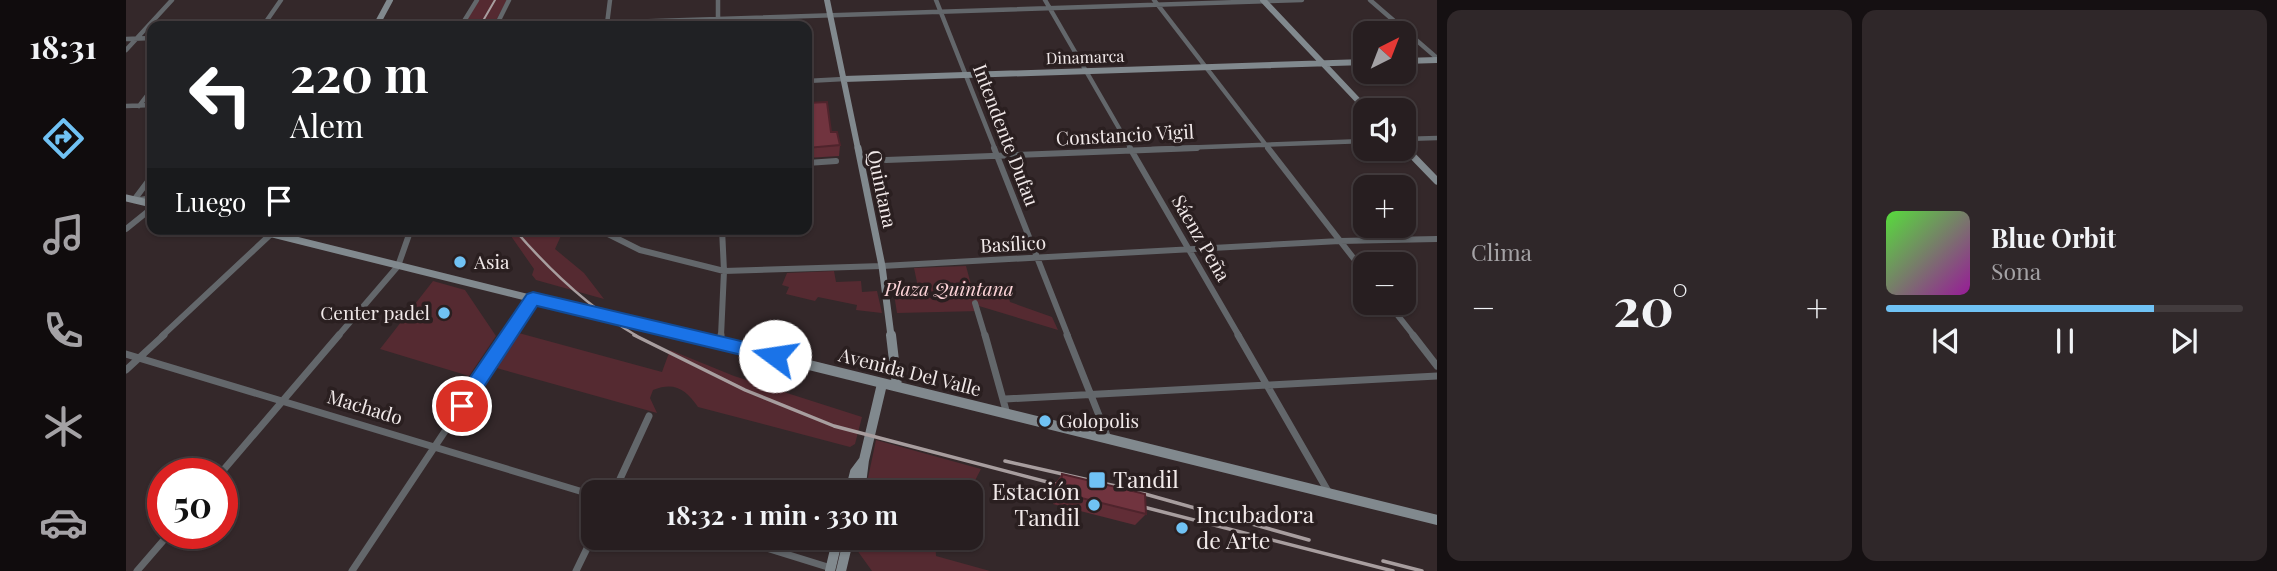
<!DOCTYPE html>
<html lang="es">
<head>
<meta charset="utf-8">
<style>
	body { margin:0; font-family:"Playfair Display",serif; background:#2f2729; color:#f1f3f6; height:100vh; display:flex; flex-direction:column; font-size:26px; white-space:nowrap }
	* { box-sizing:border-box; margin:0 }
	p { font-size:23px; color:#a4a2a5 }
	.icon { flex:none; width:38px; height:38px; fill:none; stroke:currentColor; stroke-width:2; stroke-linecap:round; stroke-linejoin:round }
	.map { position:relative; flex:1; overflow:hidden }
	.side { display:flex; flex-direction:column; gap:10px; padding:10px; background:#151012; width:840px }
	.side>* { flex:none }
	.banner { position:absolute; left:21px; top:21px; width:665px; height:214px; border-radius:14px; box-shadow:0 2px 5px #0004,0 0 0 2px #433c3e; background:#202124; color:#fff; overflow:hidden }
	.needle { width:46px; rotate:42deg }
	.controls { position:absolute; left:1227px; top:21px; display:grid; gap:14px }
	.controls a { display:grid; place-items:center; width:63px; height:63px; border-radius:14px; background:#271e20; box-shadow:0 2px 5px #0004,0 0 0 2px #433c3e; font-size:35px }
	.speed { position:absolute; left:21px; top:458px; display:flex; gap:14px; font-size:35px; font-weight:700; text-align:center }
	.speed>* { display:grid; place-content:center; width:91px; height:91px; border-radius:50%; background:#271e20; box-shadow:0 2px 5px #0004,0 0 0 2px #433c3e; line-height:1 }
	.speed .limit { border:10px solid #d22; background:#fff; color:#111 }
	.pin { position:absolute; display:grid; place-items:center; width:60px; height:60px; color:#fff; margin:-30px; border:4px solid #fff; border-radius:50%; box-shadow:0 2px 7px #0007 }
	.me { position:absolute; width:77px; margin:-38px; rotate:284deg; stroke-linejoin:round; filter:drop-shadow(0 0 5px #0008) }
	.turn { display:flex; align-items:center; gap:24px; height:147px; padding:0 28px; font-size:32px }
	.turn .icon { width:91px; height:91px; stroke-width:2.5 }
	.turn b { display:block; font-size:49px; line-height:60px }
	.then { display:flex; align-items:center; height:66px; padding:0 28px; background:#0003; gap:14px; font-size:26px }
	.big { font-size:52px; font-weight:700; line-height:1.1 }
	.side .card { flex:1; display:flex; flex-direction:column; justify-content:center; gap:10px; min-width:0; padding:0 24px; border-radius:14px; background:#2f2729 }
	.song { display:flex; align-items:center; gap:21px }
	.cover { width:84px; height:84px; border-radius:10px; background:linear-gradient(135deg,hsl(110 70% 55%),hsl(300 70% 35%)) }
	.played { height:7px; border-radius:4px; background:linear-gradient(90deg,#70c2f4 75%,#433c3e 75%) }
	.keys { display:flex; justify-content:space-around; direction:ltr }
	.heat { display:flex; justify-content:space-between; align-items:center; font-size:38px; direction:ltr }
	.side .tiles { flex:1; display:grid; gap:10px; grid-template-columns:repeat(2,1fr) }
	.trip { position:absolute; left:455px; top:480px; width:402px; height:70px; border-radius:14px; background:#271e20; box-shadow:0 2px 5px #0004,0 0 0 2px #433c3e; font-weight:700; line-height:70px; text-align:center }
	main { display:flex; flex:1; min-height:0 }
	.tabs { display:flex; flex-direction:column; width:126px; justify-content:space-around; align-items:center; background:#100c0d; color:#a4a2a5 }
	.tabs .icon { width:49px; height:49px }
	.tabs .current { color:#70c2f4 }
	.tabs b { font-size:32px; color:#f1f3f6 }
	.map>svg:first-child { display:block }
</style>
</head>
<body>
<main>
<nav class="tabs">
<b>18:31</b>
<svg class="icon current" aria-label="directions" viewBox="0 0 24 24"><path d="M12 3l9 9-9 9-9-9zM9 14v-3h6M13 9l2 2-2 2"/></svg>
<svg class="icon" aria-label="music" viewBox="0 0 24 24"><path d="M9 18V5l10-2v13"/><circle cx="6" cy="18" r="3"/><circle cx="16" cy="16" r="3"/></svg>
<svg class="icon" aria-label="phone" viewBox="0 0 24 24"><path d="M5 4h4l2 5-3 2q2 4 5 5l2-3 5 2v4C11 20 4 13 5 4z"/></svg>
<svg class="icon" aria-label="climate" viewBox="0 0 24 24"><path d="M12 3v18M4 7l16 10M4 17L20 7"/></svg>
<svg class="icon" aria-label="car" viewBox="0 0 24 24"><path d="M5 17H2v-5l4-1 3-4h7l3 4 3 1v5h-3M9 17h6M6 11h13"/><circle cx="7" cy="17" r="2"/><circle cx="17" cy="17" r="2"/></svg>
</nav>
<div class="map">
<svg width="1311" height="571" viewBox="0 0 1311 571">
	<rect width="100%" height="100%" fill="#34282a"/>
	<path fill="#552a31" d="M353,0H381L367,26H337Z
		M380,229H438L429,249L458,273L478,299L410,280L406,275L408,269Z
		M840,266L847,292L881,291L884,302L926,317L932,330L853,306L854,311L771,313L768,294L793,292L788,268Z
		M708,271L710,282L735,281L736,292L751,291L756,313L730,310L731,305L692,297L689,301L660,294L663,287L656,285L661,273Z
		M307,281L339,290L370,336L343,376L254,349Z
		M389,332L536,372L544,350L608,376L736,417L729,444L724,447L572,407C560,390 549,381 527,390L524,398L531,413L367,367Z
		M750,440L855,469L843,492H739Z
		M730,537H809L810,556L864,571H746L728,546Z"/>
	<g fill="none" stroke-linecap="round" stroke-linejoin="round">
		<path stroke="#63676b" stroke-width="4.5" d="M592,0V26
			M810,0L869,149
			M919,0L1005,149
			M1028,0L1143,149
			M1244,0L1311,58
			M481,24L484,0
			M137,26L155,0
			M335,26L351,0
			M370,26L383,0
			M374,26L1176,0
			M0,39L26,38
			M0,50L46,0
			M681,81L718,79
			M0,106L26,105
			M13,106L26,89
			M1278,139L1311,138
			M1026,149L1239,141"/>
		<path stroke="#63676b" stroke-width="6" d="M868,148L942,336
			M1004,148L1113,336
			M1142,148L1239,273
			M760,160L1071,148
			M681,163L710,161
			M8,200L26,176
			M14,200L26,198
			M0,229L26,208
			M472,229L514,250L598,271L756,266L1214,241L1311,239
			M849,303L859,336
			M1262,303L1288,336
			M36,336L145,234
			M212,336L272,266L285,229
			M382,336L407,299
			M595,336L598,271L596,229"/>
		<path stroke="#63676b" stroke-width="7" d="M859,335L881,414
			M941,335L982,438
			M1112,335L1203,493
			M1287,335L1311,366
			M595,342V335
			M0,354L467,495
			M0,370L38,335
			M879,399L1311,376
			M94,474L213,335
			M488,492L523,416
			M605,537L705,568
			M11,571L43,534
			M226,571L383,335
			M450,571L467,536"/>
		<path stroke="#81898e" stroke-width="6" d="M701,0L732,149
			M1137,0L1241,110
			M250,26L264,0
			M1278,61L1311,60
			M718,79L1239,62
			M1278,147L1280,149"/>
		<path stroke="#81898e" stroke-width="7" d="M732,148L756,266L765,336
			M1279,148L1311,181
			M0,198L26,204
			M126,229L476,316L570,336"/>
		<path stroke="#81898e" stroke-width="10" d="M562,335L1311,520
			M765,335L771,386
			M724,492L729,472L738,460
			M734,492L738,460L756,384
			M704,571L712,537
			M715,571L723,537"/>
		<path stroke="#a89e9f" stroke-width="2" d="M354,26L369,0"/>
		<path stroke="#a89e9f" stroke-width="2.5" d="M388,229C424,271 463,308 511,336"/>
		<path stroke="#a89e9f" stroke-width="3.5" d="M508,335L619,390L708,426L948,489
			M879,461L994,487L1183,540
			M1002,503L1267,571
			M1257,561L1296,571"/>
	</g>
	<path fill="#612d36" d="M681,103L705,132L714,145L713,156L681,158Z
		M936,474L1020,514L1009,525L927,504L928,485Z"/>
	<path fill="#71343f" stroke="#4f242c" stroke-width="2" d="M701,102L705,132H711L714,145L681,148V103Z
		M936,474L1019,494L1020,514L935,493Z"/>
	<path fill="#1a73e8" stroke="#114b97" stroke-width="2" d="M407,292L649,349L655,351L658,356L655,361L649,363L411,306L342,411L336,414L329,411L327,406L329,400L401,294Z"/>
	<g fill="#70c2f4" stroke="#2a1f20" stroke-width="2.5">
		<circle cx="334" cy="262" r="7"/>
		<circle cx="318" cy="313" r="7"/>
		<circle cx="919" cy="421" r="7"/>
		<rect x="962" y="471" width="18" height="18" rx="3.5"/>
		<circle cx="968" cy="505" r="7"/>
		<circle cx="1056" cy="528" r="7"/>
	</g>
	<g text-anchor="middle" stroke-width="7" stroke-linejoin="round" paint-order="stroke">
		<g font-size="16" fill="#f1e9e9" stroke="#2a1f20">
			<text transform="translate(959 57) rotate(-2)" y="6">Dinamarca</text>
		</g>
		<g font-size="19" fill="#f1e9e9" stroke="#2a1f20">
			<text transform="translate(880 135) rotate(69)" y="7">Intendente Dufau</text>
			<text transform="translate(999 135) rotate(-3)" y="7">Constancio Vigil</text>
			<text transform="translate(756 189) rotate(78)" y="7">Quintana</text>
			<text transform="translate(1075 238) rotate(60)" y="7">Sáenz Peña</text>
			<text transform="translate(887 244) rotate(-3)" y="7">Basílico</text>
			<text transform="translate(784 372) rotate(14)" y="7">Avenida Del Valle</text>
			<text transform="translate(239 407) rotate(17)" y="7">Machado</text>
		</g>
		<g font-size="19" fill="#f1e9e9" stroke="#2a1f20" text-anchor="start">
			<text x="348" y="269">Asia</text>
			<text x="304" y="320" text-anchor="end">Center padel</text>
			<text x="933" y="428">Golopolis</text>
		</g>
		<g font-size="19" font-style="italic" fill="#fdd4d8" stroke="#2a1f20">
			<text x="823" y="296">Plaza Quintana</text>
		</g>
		<g font-size="23" fill="#f1e9e9" stroke="#2a1f20" text-anchor="start">
			<text x="987" y="488">Tandil</text>
			<text x="954" y="500" text-anchor="end">Estación<tspan x="954" dy="26">Tandil</tspan></text>
			<text x="1070" y="523">Incubadora<tspan x="1070" dy="26">de Arte</tspan></text>
		</g>
	</g>
</svg>
<div class="controls">
<a><svg class="needle" viewBox="-14 -14 28 28"><path d="M0-13l5 13h-10z" fill="#e53935"/><path d="M0 13l5-13h-10z" fill="#a4a2a5"/></svg></a>
<a><svg class="icon" aria-label="sound" viewBox="0 0 24 24"><path d="M4 9h4l5-4v14l-5-4H4zM17 9q2 3 0 6"/></svg></a>
<a>+</a>
<a>−</a>
</div>
<div class="speed"><div class="limit">50</div></div>
<div class="pin" style="left:336px;top:406px;background:#d93025"><svg class="icon" aria-label="arrive" viewBox="0 0 24 24"><path d="M6 21V4h12l-3 4 3 4H6"/></svg></div>
<svg class="me" style="left:649px;top:356px" viewBox="-20 -20 40 40"><circle r="19" fill="#fff"/><path d="M0-13L10 11 0 6-10 11z" fill="#1a73e8"/></svg>
<div class="trip">18:32 · 1 min · 330 m</div>
<div class="banner">
<div class="turn"><svg class="icon" aria-label="left" viewBox="0 0 24 24"><path d="M17 20v-9H6M10 6l-5 5 5 5"/></svg><div><b>220 m</b>Alem</div></div>
<div class="then">Luego<svg class="icon" aria-label="arrive" viewBox="0 0 24 24"><path d="M6 21V4h12l-3 4 3 4H6"/></svg></div>
</div>
</div>
<section class="side">
<div class="tiles">
<div class="card"><p>Clima</p>
<div class="heat"><a>−</a><b class="big">20°</b><a>+</a></div>
</div>
<div class="card">
<div class="song"><i class="cover"></i><div><b>Blue Orbit</b><p>Sona</p></div></div>
<div class="played"></div>
<div class="keys"><svg class="icon" aria-label="previous" viewBox="0 0 24 24"><path d="M18 5L8 12l10 7zM5 5v14"/></svg><svg class="icon" aria-label="pause" viewBox="0 0 24 24"><path d="M8 5v14M16 5v14"/></svg><svg class="icon" aria-label="next" viewBox="0 0 24 24"><path d="M6 5l10 7-10 7zM19 5v14"/></svg></div>
</div>
</div>
</section>
</main>
</body>
</html>
